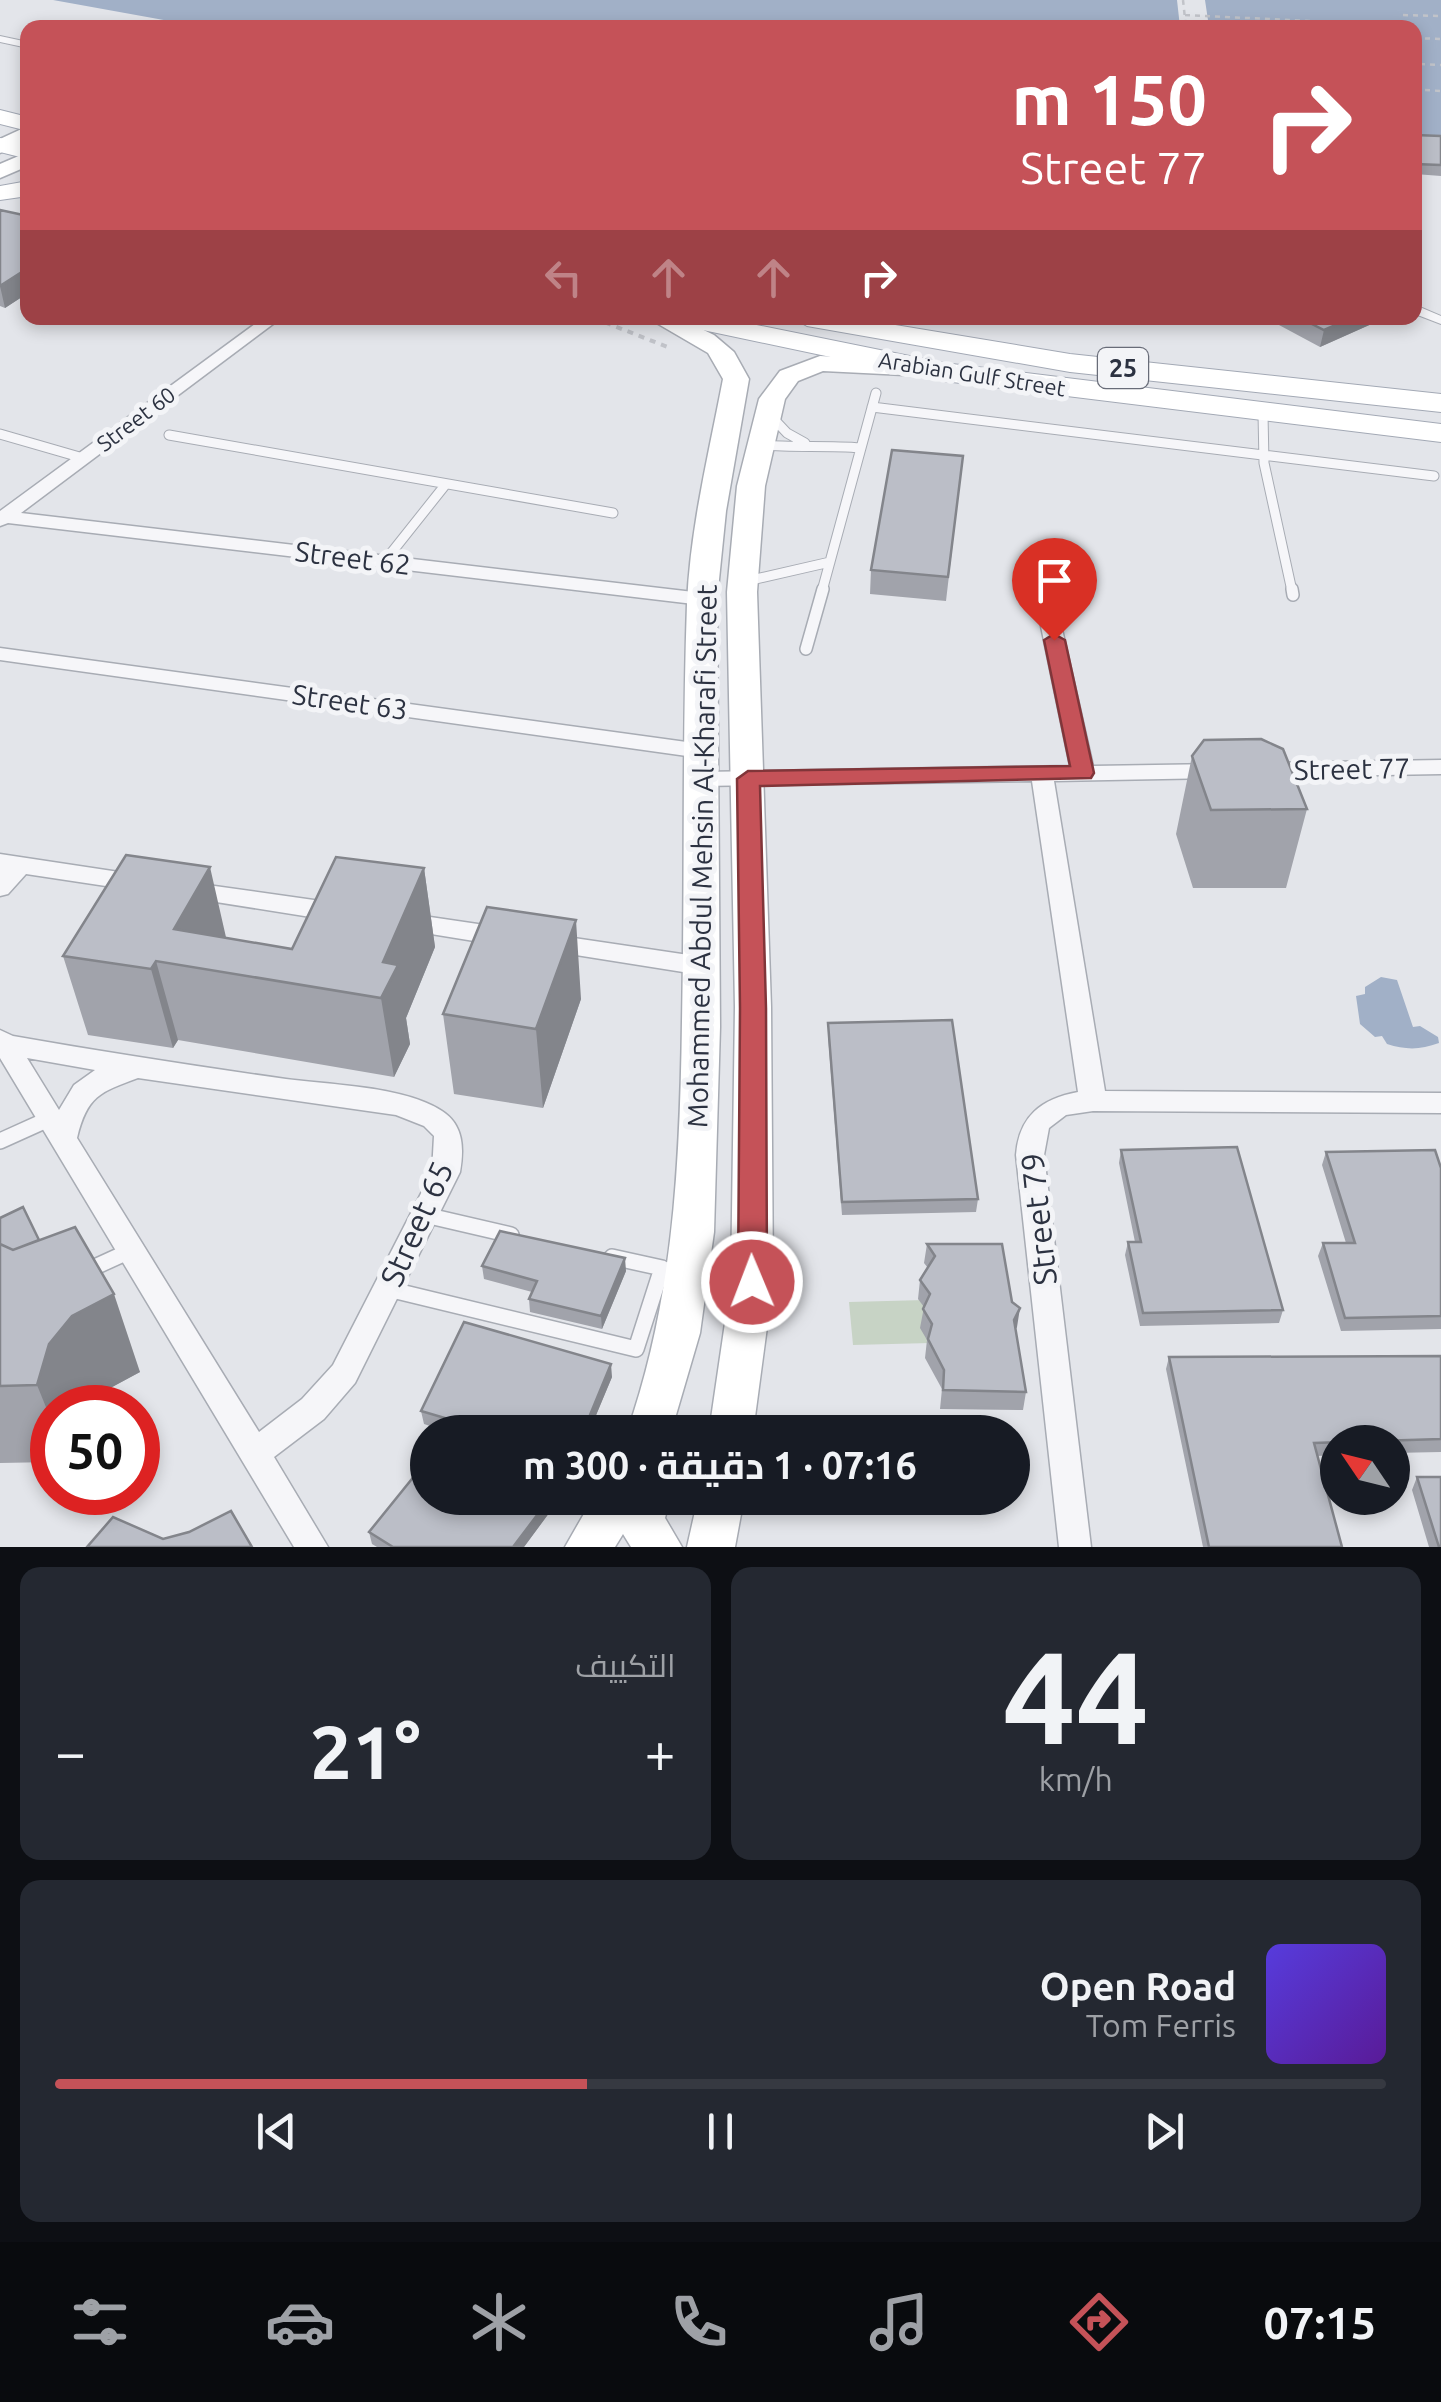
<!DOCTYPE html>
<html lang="ar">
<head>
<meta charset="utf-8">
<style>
	body { margin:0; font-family:Ubuntu,Cairo,sans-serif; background:#242831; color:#f1f3f6; direction:rtl; height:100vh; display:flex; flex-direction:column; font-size:38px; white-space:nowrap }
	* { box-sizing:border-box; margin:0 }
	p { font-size:32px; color:#9ea1a6 }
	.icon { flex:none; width:55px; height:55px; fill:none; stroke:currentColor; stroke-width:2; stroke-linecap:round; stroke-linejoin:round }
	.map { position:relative; height:1547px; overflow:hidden; direction:ltr }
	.side { display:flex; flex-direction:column; gap:20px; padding:20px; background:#0d0f14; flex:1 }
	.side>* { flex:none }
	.top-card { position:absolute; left:20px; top:20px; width:1402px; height:305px; border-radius:20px; box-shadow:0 5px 15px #0003; direction:rtl; background:#c55258; color:#fff; overflow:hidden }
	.needle { width:65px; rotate:305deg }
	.tools { position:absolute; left:1320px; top:1425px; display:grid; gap:20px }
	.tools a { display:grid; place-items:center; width:90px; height:90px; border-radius:50%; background:#171b24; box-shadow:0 5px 15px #0003; font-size:50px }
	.speed { position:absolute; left:30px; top:1385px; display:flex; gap:20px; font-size:50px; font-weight:700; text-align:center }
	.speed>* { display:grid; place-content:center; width:130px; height:130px; border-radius:50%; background:#171b24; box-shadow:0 5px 15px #0003; line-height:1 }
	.speed .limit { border:15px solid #d22; background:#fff; color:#111 }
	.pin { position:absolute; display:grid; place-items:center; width:85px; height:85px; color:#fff; margin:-102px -42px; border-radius:50% 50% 50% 0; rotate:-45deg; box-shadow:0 0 10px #0007 }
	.pin .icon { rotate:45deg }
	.me { position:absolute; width:110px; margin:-55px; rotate:359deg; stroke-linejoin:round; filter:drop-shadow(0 0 8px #0008) }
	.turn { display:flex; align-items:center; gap:35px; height:210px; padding:0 50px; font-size:45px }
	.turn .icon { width:130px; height:130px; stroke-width:2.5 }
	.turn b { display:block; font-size:70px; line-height:85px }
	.lanes { display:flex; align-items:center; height:95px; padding:0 50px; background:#0003; justify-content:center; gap:50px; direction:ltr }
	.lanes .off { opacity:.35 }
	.big { font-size:75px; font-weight:700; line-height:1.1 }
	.side .tile { flex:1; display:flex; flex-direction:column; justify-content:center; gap:15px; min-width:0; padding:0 35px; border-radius:20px; background:#242831 }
	.side .dial { align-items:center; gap:0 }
	.dial b { font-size:130px; line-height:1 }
	.song { display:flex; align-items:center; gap:30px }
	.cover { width:120px; height:120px; border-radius:15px; background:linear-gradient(135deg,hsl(250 70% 55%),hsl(270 70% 35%)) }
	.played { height:10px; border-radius:5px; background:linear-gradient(90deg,#c55258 40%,#363941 40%) }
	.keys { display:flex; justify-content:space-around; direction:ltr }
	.heat { display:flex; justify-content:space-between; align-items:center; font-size:55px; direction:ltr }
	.side .tiles { flex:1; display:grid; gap:20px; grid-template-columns:1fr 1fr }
	.tile:last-child { grid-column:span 2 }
	.trip { position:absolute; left:410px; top:1415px; width:620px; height:100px; border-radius:50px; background:#171b24; box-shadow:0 5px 15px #0003; font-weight:700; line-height:100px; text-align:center; direction:rtl }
	.tabs { display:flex; height:160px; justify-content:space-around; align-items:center; background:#090b0e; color:#9ea1a6 }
	.tabs .icon { width:70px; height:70px }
	.tabs .selected { color:#c55258 }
	.tabs b { font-size:45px; color:#f1f3f6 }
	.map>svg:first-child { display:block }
</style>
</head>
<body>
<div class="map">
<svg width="1441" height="1547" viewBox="0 0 1441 1547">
	<rect width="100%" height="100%" fill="#e3e5ea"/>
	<path fill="#c7d3c5" d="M963,1299L969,1342L853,1345L849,1302Z"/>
	<path fill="#a1b0c7" d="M53,0H1177L1180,27L208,28Z
		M1205,0H1441V141L1415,138V28L1209,27Z
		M1381,977L1397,980L1413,1027L1420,1026L1438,1037L1439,1043C1420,1050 1406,1050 1387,1044L1382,1036L1375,1037L1360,1024L1356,996L1365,994V987Z"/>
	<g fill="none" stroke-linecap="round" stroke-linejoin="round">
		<g stroke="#a8acb4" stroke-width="11">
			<path id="service-far2" d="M872,407L1434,476
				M1263,414L1264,463L1292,591
				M770,415L787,433L805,443
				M0,434L83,458
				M169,435L613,513
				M761,445C794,448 827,445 861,448
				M384,562L446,484
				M747,581L830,562
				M822,591L876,393"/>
		</g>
		<g stroke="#a8acb4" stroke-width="14">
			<path id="service-far1" d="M1292,589L1293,595
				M806,649L823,589"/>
		</g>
		<g stroke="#a8acb4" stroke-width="18">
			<path id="service" d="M0,1141L51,1118
				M425,1215L511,1235
				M86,1271L132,1250
				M388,1289L636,1349L662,1268L612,1257"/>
		</g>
		<g stroke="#a8acb4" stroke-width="2">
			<path id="pedestrian" d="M0,36L28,42V48L0,42Z
				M1415,305L1441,316V324L1415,314Z"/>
		</g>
		<g stroke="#a8acb4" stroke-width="3">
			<path id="minor" d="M263,318H281L21,513L702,593L712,599L702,605L8,523L0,526V511Z
				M1047,601L1057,607L1093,766L1217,764L1228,771L1217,778L1054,781L1105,1091L1441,1093V1113L1093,1111L1066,1115L1049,1128L1044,1155L1091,1547H1059L1016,1155C1019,1116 1041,1099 1078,1092L1032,781L700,786L689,779L700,772L1070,766L1037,607Z
				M0,648L701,744L712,751L701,758L0,660Z
				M1441,760V774L1264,777L1253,770L1264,763Z
				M0,854L139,875L147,877L151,883L147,889L139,891L26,874L8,894L0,896Z
				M186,882L342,904L351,907L354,913L351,919L342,922L178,896L174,890L178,884Z
				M403,913L505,928L514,931L517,937L514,943L505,946L394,928L391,922L394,916Z
				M547,934L702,957L711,960L715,966L711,972L702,975L538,949L535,943L538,937Z
				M0,1030L13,1036C104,1052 195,1066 286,1079C331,1085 404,1086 442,1111C464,1125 464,1149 460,1172L355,1383L324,1419L274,1457L328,1547H294L0,1058ZM27,1058L95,1070L74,1085L59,1110ZM138,1078L396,1115L424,1126L434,1136L432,1172L333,1365L302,1399L259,1432L77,1138C87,1096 100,1092 138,1078Z"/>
		</g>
		<g stroke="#a8acb4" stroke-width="3">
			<path id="secondary" d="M28,126V140L0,153V139Z
				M28,152V166L0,178V164Z
				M648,318H679L714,335L734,352L749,379L726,511L717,599L720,1027L714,1232L700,1333L671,1432H627C674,1298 680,1162 682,1021C685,882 682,743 687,604C690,528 709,453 723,379L708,353Z
				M820,356L904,361L916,368L904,375L823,371L798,381L785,399L765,486L757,592L771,1007L773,1282L753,1432H709L731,1282L735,1007L727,592L737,486L759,399L780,371Z
				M593,1498H670L665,1518L682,1547H631L623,1534L615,1547H565Z
				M698,1498H744L735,1547H687Z"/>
		</g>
		<g stroke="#a3a9b5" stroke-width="2">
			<path id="primary" d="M0,110L28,117V131L0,124Z
				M0,138L28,145V159L0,152Z
				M28,181V196L0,200V186Z
				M670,318H722L944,363L1441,424V442L944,381L684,326Z
				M793,318H853L1070,354L1441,394V412L1070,372L807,326Z"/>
		</g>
		<path stroke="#c1c3c9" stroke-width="2.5" stroke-dasharray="5 5" stroke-linecap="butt" d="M1183,0L1186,28
			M1185,15L1310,21
			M1403,15L1441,16
			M1415,38L1441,39
			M1420,64L1441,65
			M1425,90L1441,91"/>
		<path stroke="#c1c3c9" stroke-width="4" stroke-dasharray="6 6" stroke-linecap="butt" d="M594,318L670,348"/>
		<use href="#service-far2" stroke="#f6f6f9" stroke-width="9"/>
		<use href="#service-far1" stroke="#f6f6f9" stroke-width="11"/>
		<use href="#service" stroke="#f6f6f9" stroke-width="15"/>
		<use href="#pedestrian" fill="#f6f6f9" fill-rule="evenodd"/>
		<use href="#minor" fill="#f6f6f9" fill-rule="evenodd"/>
		<use href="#secondary" fill="#fff" fill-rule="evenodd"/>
		<use href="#primary" fill="#fff" fill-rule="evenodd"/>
	</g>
	<path fill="#a1a3ab" d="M1415,135L1441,136V176L1415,174Z
		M0,210L28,216V293L5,308L0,306Z
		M1280,318H1385L1320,347L1279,325Z
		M963,456L946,601L870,594L871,570Z
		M1192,756L1307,809L1286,888H1193L1176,834Z
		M424,868L435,947L406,1018L410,1044L394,1077L178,1040L173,1048L88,1035L63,956L227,938L292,949Z
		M581,999L543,1108L454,1094L443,1014Z
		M828,1023L978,1199L976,1212L842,1215L828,1036Z
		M1121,1150L1283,1310L1279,1323L1140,1326L1125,1255L1128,1242H1135L1119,1163Z
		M1326,1152L1441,1168V1329L1341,1331L1318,1256L1323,1243H1346L1322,1165Z
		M0,1218L40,1240L140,1372L101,1393L90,1408H52V1462L0,1463Z
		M927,1244L1017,1327L1015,1329L1026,1392L1023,1410L940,1409L942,1389L925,1358L927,1340L920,1328L924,1307L918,1299L920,1280L928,1268L924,1263Z
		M482,1266L626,1271L602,1329L530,1312L529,1299L532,1292L484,1279Z
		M1441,1356V1452L1392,1453V1442H1338V1455L1317,1456L1342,1547H1203L1166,1369L1169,1357Z
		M612,1377L589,1432H449L424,1424L421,1411Z
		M1417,1477L1441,1547H1429L1412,1490Z
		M428,1498H555V1505L524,1547H377L372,1544L369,1532Z"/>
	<path fill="#83858b" d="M28,268V293L5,308L0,286Z
		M1352,318H1385L1320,347L1324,330Z
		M210,867L228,946L174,929Z
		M424,868L435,947L406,1018L410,1044L394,1077L381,998L383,962Z
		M576,920L581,999L543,1108L536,1029Z
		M156,961L178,1040L173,1048L151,969Z
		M625,1258L626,1271L602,1329L601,1316Z
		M114,1294L140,1372L101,1393L90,1408H52V1422L37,1385L49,1344L72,1316Z
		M1020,1308L1017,1327L1010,1339L1014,1320Z
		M611,1364L612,1377L589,1432H583Z
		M550,1498H555V1505L524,1547H513Z"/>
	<path fill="#bbbec7" stroke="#83858b" stroke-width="2.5" d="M1415,135L1441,136V165L1415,164Z
		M0,210L28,216V268L0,286Z
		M1300,318H1352L1324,330Z
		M892,450L963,456L948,577L871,570Z
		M1261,739L1283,749L1307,809L1211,810L1192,756L1204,740Z
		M126,855L210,867L174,929L292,949L336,857L424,868L383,962L398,965L381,998L156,961L151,969L63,956Z
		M487,907L576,920L536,1029L443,1014Z
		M952,1020L978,1199L842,1202L828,1023Z
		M1237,1147L1283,1310L1143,1313L1128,1242H1141L1121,1150Z
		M1435,1150L1441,1168V1316L1345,1318L1323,1243H1355L1326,1152Z
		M23,1207L39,1240L13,1250L0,1244V1218Z
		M75,1227L114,1294L72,1316L49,1344L37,1385L0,1386V1244L13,1250Z
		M500,1231L625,1258L601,1316L529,1299L537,1281L482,1266Z
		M927,1244H1002L1012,1302L1020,1308L1014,1320L1026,1392L943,1390L944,1370L928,1339L932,1324L923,1309L930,1294L920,1280L935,1256Z
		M464,1322L611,1364L583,1432H492L421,1411Z
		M1441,1356V1439L1314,1443L1342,1547H1209L1169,1357Z
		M428,1459V1498H550L513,1547H393L369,1532Z
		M1417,1477H1441V1547H1439Z
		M231,1511L252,1547H87L113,1517L163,1539L189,1532Z"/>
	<path fill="#c55258" stroke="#803539" stroke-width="2.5" d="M1054,634L1065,640L1094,773L1091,778L760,786L766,1008L767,1282L763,1291L752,1295L742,1291L738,1282L740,1008L737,779L748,771L1070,766L1044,640Z"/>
	<g text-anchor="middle" stroke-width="10" stroke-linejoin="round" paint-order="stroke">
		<g font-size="22" fill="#2c3241" stroke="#f3f4f7">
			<text transform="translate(972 374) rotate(9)" y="8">Arabian Gulf Street</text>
			<text transform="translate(136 419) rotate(-37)" y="8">Street 60</text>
		</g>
		<rect fill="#f3f4f7" stroke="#686c78" stroke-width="2.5" x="1098" y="348" width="50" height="40" rx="8"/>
		<g font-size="25" font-weight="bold" fill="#2c3241">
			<text x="1123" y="377">25</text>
		</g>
		<g font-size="28" fill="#2c3241" stroke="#f3f4f7">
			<text transform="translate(353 558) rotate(7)" y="10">Street 62</text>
			<text transform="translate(350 702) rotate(8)" y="10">Street 63</text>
			<text transform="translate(1352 769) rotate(-1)" y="10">Street 77</text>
			<text transform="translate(702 856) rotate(-89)" y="10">Mohammed Abdul Mehsin Al-Kharafi Street</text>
		</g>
		<g font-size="32" fill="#2c3241" stroke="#f3f4f7">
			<text transform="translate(1039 1219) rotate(-96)" y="11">Street 79</text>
			<text transform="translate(417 1224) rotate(-66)" y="11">Street 65</text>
		</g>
	</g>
</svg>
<div class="tools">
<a><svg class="needle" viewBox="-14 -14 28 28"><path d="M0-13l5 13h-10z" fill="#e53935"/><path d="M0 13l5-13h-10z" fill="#9ea1a6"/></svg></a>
</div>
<div class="speed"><div class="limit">50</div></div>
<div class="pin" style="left:1054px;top:640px;background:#d93025"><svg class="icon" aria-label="arrive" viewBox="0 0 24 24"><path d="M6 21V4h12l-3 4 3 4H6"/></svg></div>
<svg class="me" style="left:752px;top:1282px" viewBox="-20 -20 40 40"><circle r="17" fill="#c55258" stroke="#fff" stroke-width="3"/><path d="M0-11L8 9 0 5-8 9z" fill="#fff"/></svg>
<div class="trip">07:16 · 1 دقيقة · 300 m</div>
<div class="top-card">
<div class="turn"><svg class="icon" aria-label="right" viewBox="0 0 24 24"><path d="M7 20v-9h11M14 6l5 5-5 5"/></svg><div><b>150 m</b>Street 77</div></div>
<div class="lanes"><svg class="icon off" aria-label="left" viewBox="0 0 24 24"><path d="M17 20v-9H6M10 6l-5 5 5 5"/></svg><svg class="icon off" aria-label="ahead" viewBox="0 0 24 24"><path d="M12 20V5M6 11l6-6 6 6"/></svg><svg class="icon off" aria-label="ahead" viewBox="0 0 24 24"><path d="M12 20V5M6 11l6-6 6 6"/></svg><svg class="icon" aria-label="right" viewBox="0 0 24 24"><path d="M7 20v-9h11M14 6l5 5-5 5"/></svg></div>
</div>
</div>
<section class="side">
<div class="tiles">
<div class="tile dial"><b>44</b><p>km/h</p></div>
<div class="tile"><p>التكييف</p>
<div class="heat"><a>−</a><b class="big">21°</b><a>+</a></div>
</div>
<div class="tile">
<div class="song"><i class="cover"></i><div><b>Open Road</b><p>Tom Ferris</p></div></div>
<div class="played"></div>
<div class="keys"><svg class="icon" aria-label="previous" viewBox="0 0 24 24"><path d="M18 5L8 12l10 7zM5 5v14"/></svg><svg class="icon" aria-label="pause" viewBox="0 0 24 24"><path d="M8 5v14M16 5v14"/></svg><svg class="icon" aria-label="next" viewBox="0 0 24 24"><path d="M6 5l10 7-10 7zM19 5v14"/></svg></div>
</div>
</div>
</section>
<nav class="tabs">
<b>07:15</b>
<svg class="icon selected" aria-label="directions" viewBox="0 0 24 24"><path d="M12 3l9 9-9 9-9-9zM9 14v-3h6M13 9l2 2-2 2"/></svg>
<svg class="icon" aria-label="music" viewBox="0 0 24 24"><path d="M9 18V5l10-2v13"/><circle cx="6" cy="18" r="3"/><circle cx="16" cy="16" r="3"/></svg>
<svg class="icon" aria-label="phone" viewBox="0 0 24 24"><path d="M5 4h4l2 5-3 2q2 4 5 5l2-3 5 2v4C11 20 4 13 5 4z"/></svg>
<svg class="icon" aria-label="climate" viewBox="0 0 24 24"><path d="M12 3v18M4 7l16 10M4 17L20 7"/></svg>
<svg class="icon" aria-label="car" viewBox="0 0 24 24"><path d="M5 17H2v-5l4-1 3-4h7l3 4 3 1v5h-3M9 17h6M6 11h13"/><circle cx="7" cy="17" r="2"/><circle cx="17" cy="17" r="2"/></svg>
<svg class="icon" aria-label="filters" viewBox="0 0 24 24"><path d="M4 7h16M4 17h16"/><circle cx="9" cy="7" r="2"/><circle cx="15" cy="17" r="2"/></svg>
</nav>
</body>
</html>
